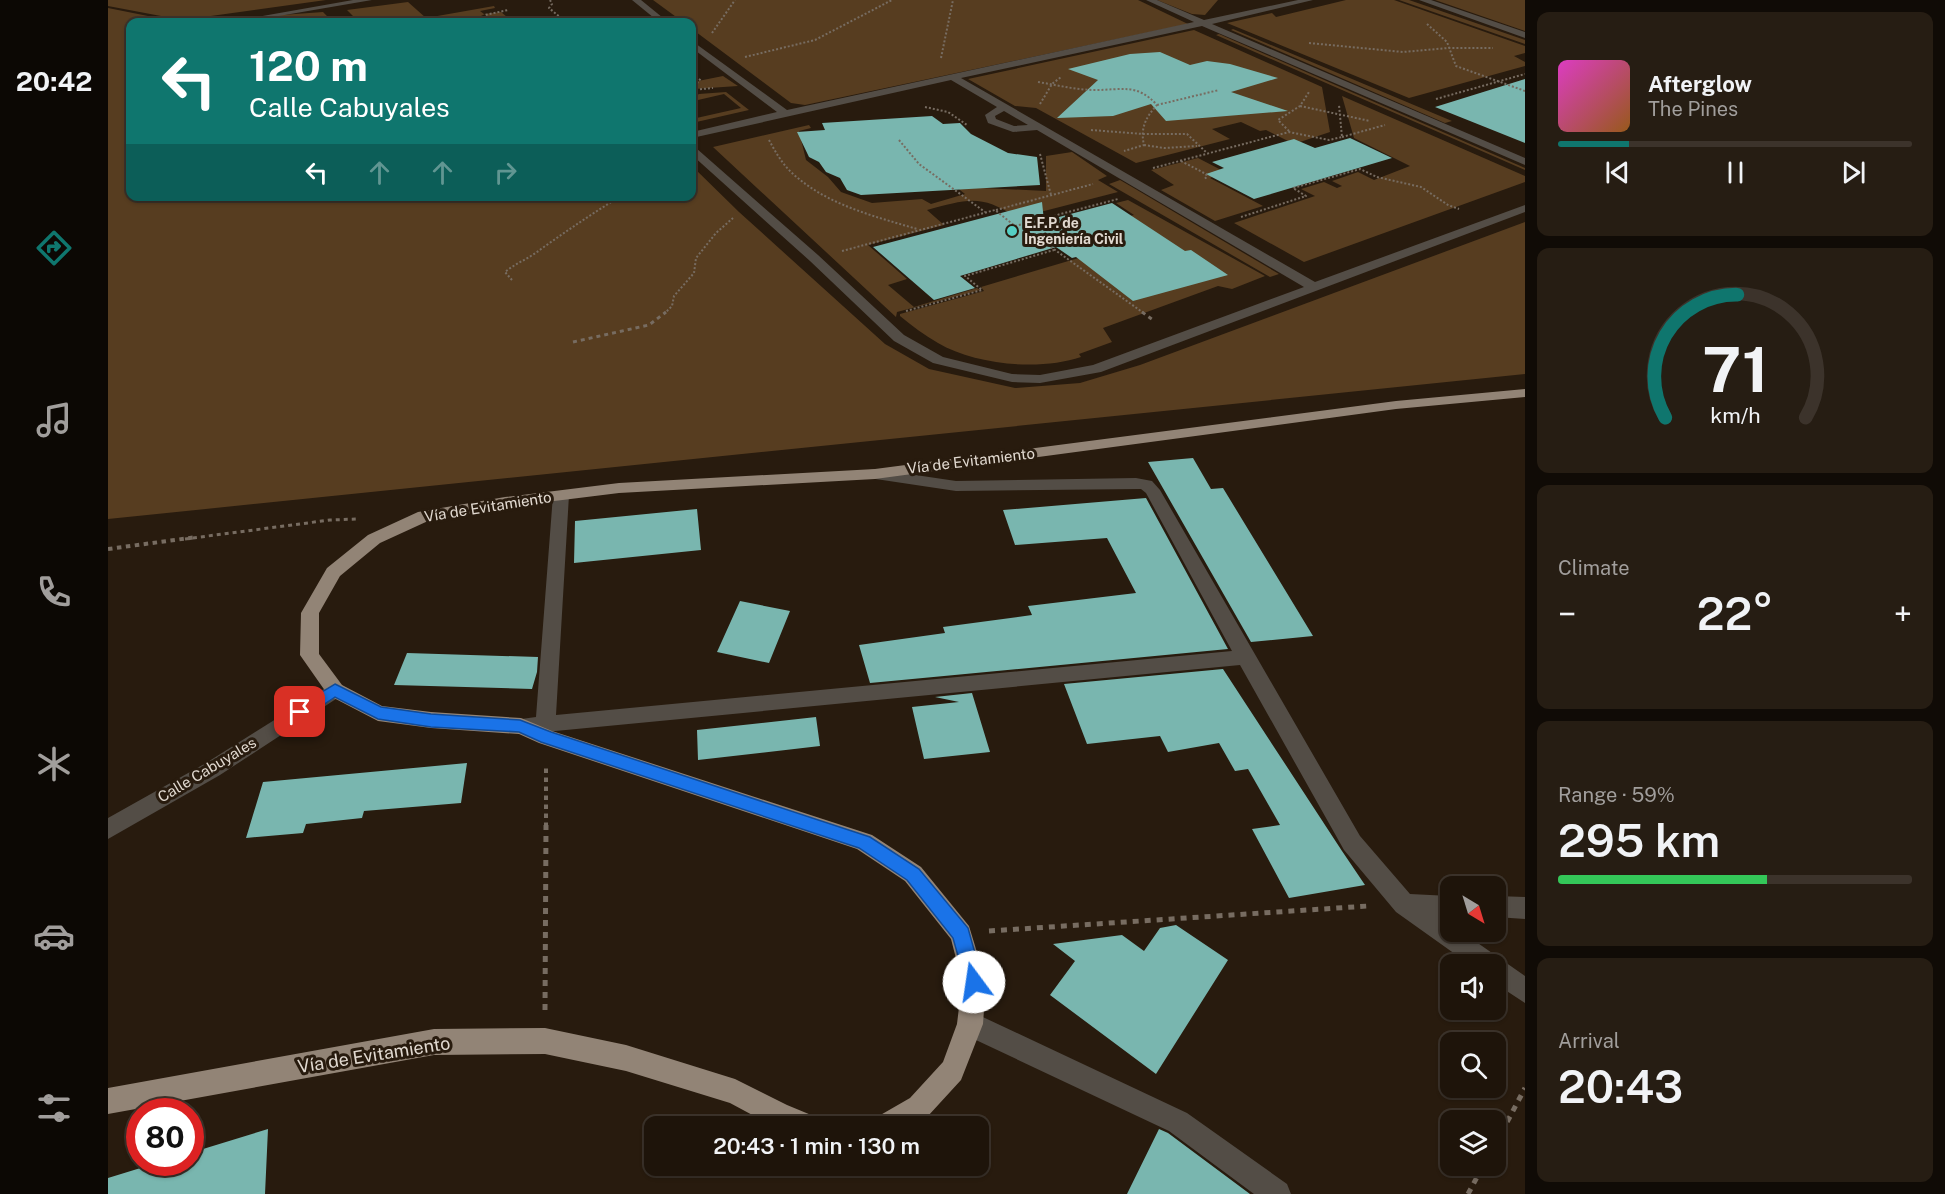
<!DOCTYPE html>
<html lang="en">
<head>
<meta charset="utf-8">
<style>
	body { margin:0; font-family:"Public Sans",sans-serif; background:#261d13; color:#f1f3f6; height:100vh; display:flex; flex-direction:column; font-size:22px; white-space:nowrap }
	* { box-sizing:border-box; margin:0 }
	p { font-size:20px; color:#a19e9c }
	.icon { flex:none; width:33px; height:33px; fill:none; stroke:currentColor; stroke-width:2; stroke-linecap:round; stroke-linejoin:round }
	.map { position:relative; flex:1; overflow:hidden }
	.sheet { display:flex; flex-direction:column; gap:12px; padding:12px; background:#100b06; width:420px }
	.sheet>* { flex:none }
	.hud { position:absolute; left:18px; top:18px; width:570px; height:183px; border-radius:12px; box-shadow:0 2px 4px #0004,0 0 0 2px #3c332b; background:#0f766e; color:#fff; overflow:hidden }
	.needle { width:39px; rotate:142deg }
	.fabs { position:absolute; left:1332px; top:876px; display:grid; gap:12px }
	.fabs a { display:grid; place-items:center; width:66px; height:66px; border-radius:12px; background:#1e140a; box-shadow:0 2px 4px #0004,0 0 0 2px #3c332b; font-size:30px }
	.speed { position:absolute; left:18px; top:1098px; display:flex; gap:12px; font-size:30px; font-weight:700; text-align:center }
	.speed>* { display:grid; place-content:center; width:78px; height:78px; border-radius:50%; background:#1e140a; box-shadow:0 2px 4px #0004,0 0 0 2px #3c332b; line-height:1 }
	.speed .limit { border:9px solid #d22; background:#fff; color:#111 }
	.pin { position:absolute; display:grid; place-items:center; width:51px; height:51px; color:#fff; margin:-26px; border-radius:12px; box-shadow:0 3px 9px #0006 }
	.me { position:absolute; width:66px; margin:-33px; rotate:346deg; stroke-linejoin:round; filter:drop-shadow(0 0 4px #0008) }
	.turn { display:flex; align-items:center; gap:21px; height:126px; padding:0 24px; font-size:27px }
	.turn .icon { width:78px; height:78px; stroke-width:2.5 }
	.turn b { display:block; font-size:42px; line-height:51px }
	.lanes { display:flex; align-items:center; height:57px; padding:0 24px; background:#0003; justify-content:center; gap:30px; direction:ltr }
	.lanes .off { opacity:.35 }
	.big { font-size:45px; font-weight:600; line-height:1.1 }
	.sheet .widget { flex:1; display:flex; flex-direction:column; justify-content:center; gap:9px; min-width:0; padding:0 21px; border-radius:12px; background:#261d13 }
	.sheet .dial { align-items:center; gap:0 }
	.dial svg { height:156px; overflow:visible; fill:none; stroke:#3c332b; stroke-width:7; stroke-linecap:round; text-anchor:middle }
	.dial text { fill:#f1f3f6; stroke:none }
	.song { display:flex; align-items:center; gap:18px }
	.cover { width:72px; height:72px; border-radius:9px; background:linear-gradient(135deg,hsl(310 70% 55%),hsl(30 70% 35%)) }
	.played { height:6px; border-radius:3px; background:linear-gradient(90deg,#0f766e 20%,#3c332b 20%) }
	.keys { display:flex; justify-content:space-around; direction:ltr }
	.heat { display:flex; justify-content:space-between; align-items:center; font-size:33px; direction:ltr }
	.charge { height:9px; border-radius:4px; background:linear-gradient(90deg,#34c759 59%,#3c332b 0) }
	.trip { position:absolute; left:536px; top:1116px; width:345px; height:60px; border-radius:12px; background:#1e140a; box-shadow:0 2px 4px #0004,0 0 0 2px #3c332b; font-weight:600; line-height:60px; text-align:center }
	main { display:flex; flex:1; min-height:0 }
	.dock { display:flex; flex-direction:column; width:108px; justify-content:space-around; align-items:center; background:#0c0804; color:#a19e9c }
	.dock .icon { width:42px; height:42px }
	.dock .on { color:#0f766e }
	.dock b { font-size:27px; color:#f1f3f6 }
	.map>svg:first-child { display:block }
</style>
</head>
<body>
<main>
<nav class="dock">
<b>20:42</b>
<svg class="icon on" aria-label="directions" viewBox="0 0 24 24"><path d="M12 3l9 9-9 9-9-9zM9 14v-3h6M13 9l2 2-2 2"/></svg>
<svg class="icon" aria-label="music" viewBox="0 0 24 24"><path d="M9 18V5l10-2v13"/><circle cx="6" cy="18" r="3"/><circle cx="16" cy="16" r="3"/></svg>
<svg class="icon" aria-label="phone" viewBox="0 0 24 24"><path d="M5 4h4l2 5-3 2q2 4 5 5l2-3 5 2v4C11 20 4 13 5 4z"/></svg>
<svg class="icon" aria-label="climate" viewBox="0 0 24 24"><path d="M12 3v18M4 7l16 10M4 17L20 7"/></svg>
<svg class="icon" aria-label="car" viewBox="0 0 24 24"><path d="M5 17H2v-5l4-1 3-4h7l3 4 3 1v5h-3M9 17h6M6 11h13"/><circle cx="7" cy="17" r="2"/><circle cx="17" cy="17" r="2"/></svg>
<svg class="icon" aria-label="filters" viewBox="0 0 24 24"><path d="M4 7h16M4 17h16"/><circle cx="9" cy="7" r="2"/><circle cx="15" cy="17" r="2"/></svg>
</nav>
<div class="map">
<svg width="1417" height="1194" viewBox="0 0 1417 1194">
	<rect width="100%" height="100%" fill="#281b0e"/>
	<path fill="#573d20" d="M0,0H218L74,20L0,6Z
		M545,0H1030L1080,24L697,105L683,103L584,29V22H575Z
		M1049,0H1110L1097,15L1084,14Z
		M1238,0H1286L1417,46V53L1406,56L1417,62V66L1301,98L1119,23L1164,13L1168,17Z
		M1291,0H1301L1417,40V44Z
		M1327,0H1417V31Z
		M300,2L318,18L386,6L387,8L372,11L376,14L393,12L405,22H382L377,14L367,19L365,16L341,20L343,22H251L239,10Z
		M0,8L70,22H22V196H584V166L631,212L777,344L821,369L907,388L972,383L1032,365L1417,222V374L0,519Z
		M215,12L225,22H77Z
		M1125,29L1344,121L1337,123L1123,30Z
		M1086,30L1214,87L1222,132L1186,144L1158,130L1152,131L1133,122L1104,129L1122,139L1028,163L928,108L907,106L860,79Z
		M1111,34L1417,168V170L1108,35Z
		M615,76L630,86L586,89L590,81Z
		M618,92L641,110L584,123V119L633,108L616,94L590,100L586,97L591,94Z
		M1234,96L1417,176V182L1196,262L1126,223L1207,196L1193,189L1216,182L1229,188L1234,186L1224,181L1250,172L1266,180L1302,166L1246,138Z
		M701,125L703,128L691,131L698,160L720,177L733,192L764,203L814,199L823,204L857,194L847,186L859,184L874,188L938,191V156L964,152L999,176L990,180L1010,192L909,218C872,193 859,200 819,210L836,225L760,245L799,279L780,285L806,307L869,288L872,290L789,312L788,317L605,147Z
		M1090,158L1117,172L1102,178L1155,206L1107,221L1053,190L1066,185L1043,170Z
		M1012,180L1024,187L1171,274L1162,277L1001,184Z
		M1020,200L1157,276L1124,289L1110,286L995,328L1004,342L971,354L973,357C932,371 867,365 830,343C816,335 804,326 792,316V314L876,291L873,287L1038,238L1010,219L1026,215L1008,203Z"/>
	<path fill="#79b6af" d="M1052,52L1082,65L1099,61L1122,64L1170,78L1123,92L1180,111L1058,121L1043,104L1005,116L949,118L990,80L960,69L1022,54Z
		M1417,79V143L1327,107Z
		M824,116L835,124L852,123L863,134L900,153L929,157L932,185L753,195L739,190L732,178L718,172L711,162L701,157L689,132L717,130L714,123Z
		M1242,138L1284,158L1146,199L1098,174L1116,168L1104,162L1186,139L1207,148Z
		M934,202L936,221L1004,203L1077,251L1083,250L1120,275L1025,301L968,257L964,258L948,247L852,276L867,288L826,300L765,247Z
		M1085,458L1103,489L1115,488L1205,636L1143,642L1040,462Z
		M1038,498L1120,649L762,683L751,645L837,633L835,627L924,615L920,606L1028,593L999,538L907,545L895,510Z
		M589,509L593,550L466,563L467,521Z
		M632,601L682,611L661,663L609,652Z
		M299,653L430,657L429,672L424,689L286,685Z
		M1115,669L1234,851L1257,885L1181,898L1144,829L1172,825L1140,769L1127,771L1111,743L1060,752L1052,736L979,744L956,684Z
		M864,693L882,752L816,759L804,707L851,702L827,697Z
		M708,717L712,746L590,760L589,730Z
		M359,763L353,803L256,811L254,818L198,824L195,833L138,838L155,782Z
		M1068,925L1120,960L1048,1074L942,995L967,961L945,944L1014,935L1036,951L1052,928Z
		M160,1129L157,1194H0V1178L52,1162H82V1153Z
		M1051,1129L1060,1133L1142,1194H1019Z"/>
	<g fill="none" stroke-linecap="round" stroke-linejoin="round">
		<path stroke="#776c61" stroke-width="2" stroke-dasharray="2 2" stroke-linecap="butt" d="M442,0L444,4L441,8L458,22
			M379,22L377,15L400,10
			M1319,24L1339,42L1348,66L1417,91
			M604,33L627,0
			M1201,43L1295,52L1340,48H1385
			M637,57L707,40L784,0
			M833,58L845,0
			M930,82C949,85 968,90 987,90C1014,90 1029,83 1049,105C1038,117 1032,128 1036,145L1016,151
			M584,90L605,88
			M584,90L593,78
			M1328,99L1417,74
			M932,104L944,84L953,77
			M1049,105L1111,90
			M1192,106L1262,121
			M817,107L840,112L859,125
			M983,130L1035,134H1079L1099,153
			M1181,131L1170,120L1192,106L1201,92
			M1234,137L1277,125
			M661,140C667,151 673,162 682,171C716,204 765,216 809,229
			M791,140L811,164L877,212
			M1036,145L1056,148L1089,146
			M932,154L943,195
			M1073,161L1098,174L1099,177L1096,179
			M1045,168L1181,132L1221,140L1234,137L1231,105
			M888,210L985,184
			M1133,217L1198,196L1185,188L1252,169L1269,177L1313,187L1340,205L1351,209
			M933,240L1037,314
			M734,251L887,210L907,226L1010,199
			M404,280L397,272C408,263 422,258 433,249C460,230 485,213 513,196
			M798,311L874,290L857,276L946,250
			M556,314L564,306L566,296L586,273L588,258L608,233L625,218"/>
		<path stroke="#776c61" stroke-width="3" stroke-dasharray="4 4" stroke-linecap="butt" d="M1034,312L1045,320
			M465,342L541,325L558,312
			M77,539L222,520L250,519"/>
		<path stroke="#776c61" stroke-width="4" stroke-dasharray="4.5 4.5" stroke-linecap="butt" d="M0,549L89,537
			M438,827V766"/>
		<path stroke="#776c61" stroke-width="5" stroke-dasharray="6 6" stroke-linecap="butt" d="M881,931L1260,906
			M437,1010L438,825
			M1388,1143L1417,1088
			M1360,1194L1375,1166"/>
		<path fill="#534d46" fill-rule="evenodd" d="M245,0H264L136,22L132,20Z
			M524,0H533L560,22H551Z
			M1038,0H1049L1096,20L1190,0H1205L1104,24L1417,158V165L1094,26L853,78L1207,282L1417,205V212L993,372L932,383L904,382L825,363L786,341L702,261L584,155V147L588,148L710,255L796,335L835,357L904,374L932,375L985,365L1196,287L929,130L905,132L880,123L877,115L889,107L843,80L584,138V132L669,112L584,48V41L679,110L1086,22ZM896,111L920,125L906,126L888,119L887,116Z
			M1311,0H1323L1417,32V38Z"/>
		<path fill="#534d46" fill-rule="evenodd" d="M767,469L848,481L1028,478L1044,481L1052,490L1252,836L1302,894L1342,896V916H1332L1342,923V932H1354L1417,976V1003L1388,984V964H1361L1288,912L1236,850L1132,665L437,732L413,734L406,732L403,726L406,720L428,717L445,495L447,491H459L461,495L448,715L1124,651L1038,493L1033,489L848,491L761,478L759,474L761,470Z
			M1388,896L1417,897V919L1388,917Z
			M862,1011L1079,1113L1179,1184L1183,1194H1146L1061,1131L853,1033L849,1024L853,1015Z"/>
		<path fill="#534d46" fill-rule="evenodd" d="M227,682L234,685L237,690L234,695L112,775L0,839V818L98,763Z"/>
		<path fill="#928476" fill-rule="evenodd" d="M1417,389V397L1288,409L767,479L511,493L397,507L320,521L272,543L232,576L211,613V654L234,685L274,706L323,712L413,718L444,731L764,835L813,867L861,926L878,982L875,1024L853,1080L820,1116L803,1126H765L769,1117L802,1098L835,1062L849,1024L854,982L843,939L797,881L749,849L431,743L411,734L323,728L270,721L220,695L192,655L193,613L219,568L260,535L310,512L397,497L511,483L767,469L1288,401Z
			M437,1028L518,1045L627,1079L679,1105L708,1117L712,1126H665L622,1103L518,1071L437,1054L326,1055L0,1114V1088L326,1029Z"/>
	</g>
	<path fill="#1a73e8" stroke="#114b97" stroke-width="1.5" d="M227,684L273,707L323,714L412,720L443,732L762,837L811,869L860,928L875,982L872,988L866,991L859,988L845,938L799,880L751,848L433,742L411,732L323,727L270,719L227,697L197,717H187L184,712L187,708Z"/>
	<circle fill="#56cec3" stroke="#281b0e" stroke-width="2" cx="904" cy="231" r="6"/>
	<g text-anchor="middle" stroke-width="6" stroke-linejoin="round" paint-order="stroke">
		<g font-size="14" font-weight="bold" fill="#e1d9d0" stroke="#281b0e" text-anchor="start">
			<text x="916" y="228">E.F.P. de<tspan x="916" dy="16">Ingeniería Civil</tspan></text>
		</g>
		<g font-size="15" fill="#e1d9d0" stroke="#281b0e">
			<text transform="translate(863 461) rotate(-7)" y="5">Vía de Evitamiento</text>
			<text transform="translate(380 507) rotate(-9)" y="5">Vía de Evitamiento</text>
			<text transform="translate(99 770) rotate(-31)" y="5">Calle Cabuyales</text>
		</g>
		<g font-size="18" fill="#e1d9d0" stroke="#281b0e">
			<text transform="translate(266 1055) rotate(-9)" y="6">Vía de Evitamiento</text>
		</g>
	</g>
</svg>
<div class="fabs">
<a><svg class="needle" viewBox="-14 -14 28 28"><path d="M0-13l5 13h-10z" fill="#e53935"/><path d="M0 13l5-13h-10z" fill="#a19e9c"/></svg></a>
<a><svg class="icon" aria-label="sound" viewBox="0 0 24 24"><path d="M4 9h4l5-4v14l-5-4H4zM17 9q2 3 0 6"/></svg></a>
<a><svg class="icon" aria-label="search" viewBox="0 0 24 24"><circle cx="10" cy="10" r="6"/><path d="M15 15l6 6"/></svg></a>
<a><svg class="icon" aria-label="layers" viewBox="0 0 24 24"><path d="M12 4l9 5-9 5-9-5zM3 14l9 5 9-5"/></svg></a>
</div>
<div class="speed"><div class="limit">80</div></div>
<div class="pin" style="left:192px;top:712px;background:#d93025"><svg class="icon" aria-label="arrive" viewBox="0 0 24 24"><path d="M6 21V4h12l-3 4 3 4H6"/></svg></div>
<svg class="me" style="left:866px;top:982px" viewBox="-20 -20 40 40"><circle r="19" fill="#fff"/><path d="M0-13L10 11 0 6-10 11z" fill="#1a73e8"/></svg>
<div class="trip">20:43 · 1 min · 130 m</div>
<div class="hud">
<div class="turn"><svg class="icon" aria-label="left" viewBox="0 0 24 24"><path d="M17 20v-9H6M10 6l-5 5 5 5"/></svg><div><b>120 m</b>Calle Cabuyales</div></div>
<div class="lanes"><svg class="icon" aria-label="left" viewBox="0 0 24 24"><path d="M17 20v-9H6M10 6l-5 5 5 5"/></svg><svg class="icon off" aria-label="ahead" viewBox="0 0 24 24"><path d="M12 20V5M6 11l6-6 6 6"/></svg><svg class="icon off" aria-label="ahead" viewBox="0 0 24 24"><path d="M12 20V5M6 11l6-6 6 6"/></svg><svg class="icon off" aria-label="right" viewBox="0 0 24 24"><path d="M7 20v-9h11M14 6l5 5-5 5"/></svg></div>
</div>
</div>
<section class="sheet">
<div class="widget">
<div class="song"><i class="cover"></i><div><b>Afterglow</b><p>The Pines</p></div></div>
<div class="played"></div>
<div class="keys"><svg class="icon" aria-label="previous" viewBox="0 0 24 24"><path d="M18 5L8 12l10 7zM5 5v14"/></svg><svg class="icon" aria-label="pause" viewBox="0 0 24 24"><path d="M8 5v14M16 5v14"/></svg><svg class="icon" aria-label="next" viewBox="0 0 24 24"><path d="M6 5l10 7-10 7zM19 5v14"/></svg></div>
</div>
<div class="widget dial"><svg viewBox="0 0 100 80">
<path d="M14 69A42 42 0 1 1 86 69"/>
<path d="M14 69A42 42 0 0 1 51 6" stroke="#0f766e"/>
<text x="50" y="56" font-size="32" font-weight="700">71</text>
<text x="50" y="72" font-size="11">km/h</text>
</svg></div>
<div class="widget"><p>Climate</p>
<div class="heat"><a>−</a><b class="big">22°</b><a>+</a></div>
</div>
<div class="widget"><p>Range · 59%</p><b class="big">295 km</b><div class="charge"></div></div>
<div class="widget"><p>Arrival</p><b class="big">20:43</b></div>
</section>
</main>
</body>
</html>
